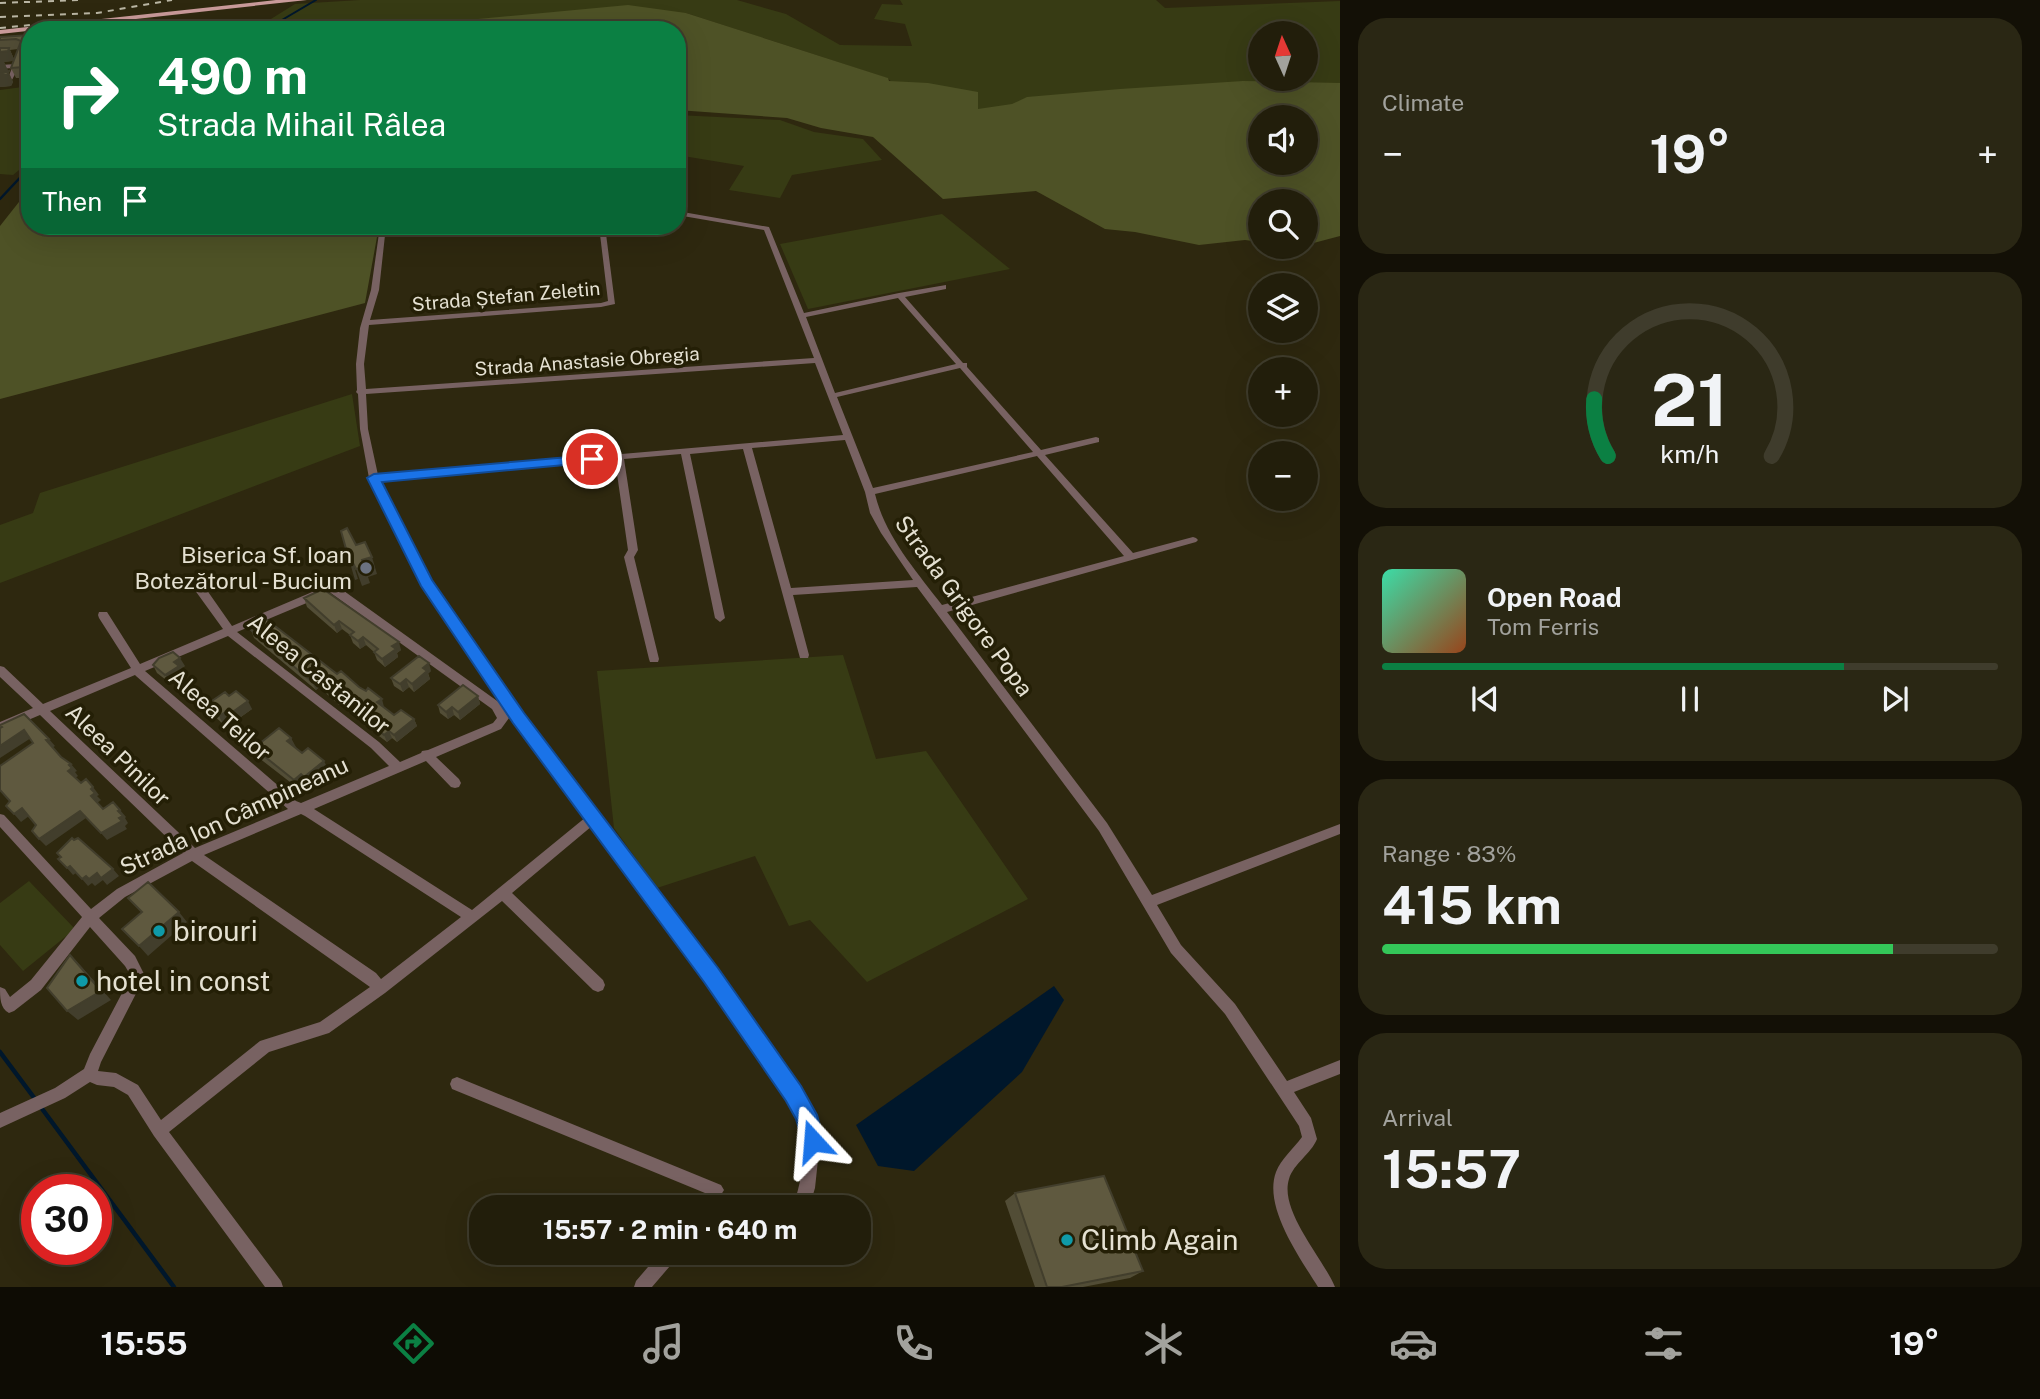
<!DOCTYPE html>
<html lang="en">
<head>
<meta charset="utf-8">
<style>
	body { margin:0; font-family:"Public Sans",sans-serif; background:#2a2714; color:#f1f3f6; height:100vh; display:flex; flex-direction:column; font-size:26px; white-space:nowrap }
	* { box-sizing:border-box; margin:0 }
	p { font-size:23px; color:#a2a29d }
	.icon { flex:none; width:38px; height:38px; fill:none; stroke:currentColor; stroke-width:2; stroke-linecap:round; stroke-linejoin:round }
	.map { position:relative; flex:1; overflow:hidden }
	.details { display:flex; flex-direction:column; gap:18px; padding:18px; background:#131006; width:700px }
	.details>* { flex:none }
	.hud { position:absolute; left:21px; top:21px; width:665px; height:214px; border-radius:28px; box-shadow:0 7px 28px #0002,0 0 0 2px #3f3c2c; background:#0b8043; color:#fff; overflow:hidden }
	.needle { width:46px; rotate:357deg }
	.controls { position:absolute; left:1248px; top:21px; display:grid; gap:14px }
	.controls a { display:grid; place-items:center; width:70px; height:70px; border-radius:50%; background:#221e0b; box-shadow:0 7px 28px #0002,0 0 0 2px #3f3c2c; font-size:35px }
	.speed { position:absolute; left:21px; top:1174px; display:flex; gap:14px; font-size:35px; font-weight:700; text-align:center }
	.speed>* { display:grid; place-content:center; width:91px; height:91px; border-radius:50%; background:#221e0b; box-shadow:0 7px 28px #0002,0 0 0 2px #3f3c2c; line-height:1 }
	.speed .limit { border:10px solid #d22; background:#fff; color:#111 }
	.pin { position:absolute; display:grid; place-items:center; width:60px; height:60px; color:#fff; margin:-30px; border:4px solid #fff; border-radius:50%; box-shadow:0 2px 7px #0007 }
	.me { position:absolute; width:77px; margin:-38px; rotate:341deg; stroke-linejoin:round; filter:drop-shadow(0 0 5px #0008) }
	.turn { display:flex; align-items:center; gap:24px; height:147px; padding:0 21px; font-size:32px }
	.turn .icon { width:91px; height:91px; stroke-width:2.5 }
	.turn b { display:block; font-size:49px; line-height:60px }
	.then { display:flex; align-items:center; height:66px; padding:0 21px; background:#0003; gap:14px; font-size:26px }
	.big { font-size:52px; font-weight:700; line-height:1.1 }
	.details .widget { flex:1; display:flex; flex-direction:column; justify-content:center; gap:10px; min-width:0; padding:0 24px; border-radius:28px; background:#2a2714 }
	.details .dial { align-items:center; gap:0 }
	.dial svg { height:182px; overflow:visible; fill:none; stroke:#3f3c2c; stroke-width:7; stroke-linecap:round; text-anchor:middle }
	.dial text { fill:#f1f3f6; stroke:none }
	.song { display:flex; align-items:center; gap:21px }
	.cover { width:84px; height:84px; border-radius:10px; background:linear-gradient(135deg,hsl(160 70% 55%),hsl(20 70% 35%)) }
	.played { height:7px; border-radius:4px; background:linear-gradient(90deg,#0b8043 75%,#3f3c2c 75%) }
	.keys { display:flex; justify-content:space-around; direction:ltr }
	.heat { display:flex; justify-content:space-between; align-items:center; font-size:38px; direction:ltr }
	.charge { height:10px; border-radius:5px; background:linear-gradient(90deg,#34c759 83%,#3f3c2c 0) }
	.trip { position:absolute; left:469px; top:1195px; width:402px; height:70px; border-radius:28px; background:#221e0b; box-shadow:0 7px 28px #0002,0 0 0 2px #3f3c2c; font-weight:700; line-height:70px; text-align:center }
	.tab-bar { display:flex; height:112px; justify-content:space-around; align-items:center; background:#0e0c04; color:#a2a29d }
	.tab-bar .icon { width:49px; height:49px }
	.tab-bar .active { color:#0b8043 }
	.tab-bar b { font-size:32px; color:#f1f3f6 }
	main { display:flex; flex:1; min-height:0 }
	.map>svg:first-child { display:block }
</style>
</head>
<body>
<main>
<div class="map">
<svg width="1340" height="1287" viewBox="0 0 1340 1287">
	<rect width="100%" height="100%" fill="#2e280f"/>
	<path fill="#373b14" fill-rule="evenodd" d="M360,0H737L786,14L840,45L912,46L905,24L874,19L882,4L903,5L900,0H1156L1165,8L1340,1V83L939,120L887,78L686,13L435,23L401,30H253L295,4ZM1260,33H1306V79H1260Z
		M146,18L199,23L214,30H52Z
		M30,86V161L13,175L0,174V90Z
		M677,115L780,120L814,132L863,139L882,160L792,175L780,198L729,190L744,166L677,155Z
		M942,214L1010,269L808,309L780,244Z
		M352,394L360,446L0,583V525L33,513L40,493Z
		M843,655L876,759L926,751L1028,899L867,982L810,920L789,926L755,856L657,888L614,828L597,671Z
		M29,881L75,929L23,971L0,945V903Z"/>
	<path fill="#4e5226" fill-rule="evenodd" d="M628,5L686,13L888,78L889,81L928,83L978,92V109L1012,104L1027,97L1120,89L1243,81L1340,83V236L1306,245V201H1260V242L1245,240L1199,245L1135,232L1105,229L1036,191L943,199L873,137L821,128L787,118L677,110V30H401L435,23ZM1260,117H1306V163H1260Z
		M30,188V226H379L365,303L0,399V226Z"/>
	<path fill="#00172b" d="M1054,986L1064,1000L1022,1072L914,1171L878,1166L856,1125Z"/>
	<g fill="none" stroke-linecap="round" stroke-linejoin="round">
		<path stroke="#00172b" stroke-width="2" d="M265,30L316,0"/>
		<path stroke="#00172b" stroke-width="2.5" d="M0,199L30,167"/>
		<path stroke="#00172b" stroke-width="4.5" d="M0,1052L35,1099
			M40,1106L174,1287"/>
		<path fill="#786262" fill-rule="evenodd" d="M16,64L19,66L12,80L0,83V79L8,78L12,68L0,69V65Z
			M677,211L769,227L804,313L899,293L946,285V289L905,297L963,363H967V367L1041,450L1096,437L1099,438V442L1045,455L1133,553L1193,537L1196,538L1198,540L1196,542L947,612L1107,823L1152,895L1340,824V834L1157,905L1181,945L1235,1004L1287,1081L1340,1060V1074L1294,1092L1311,1118L1317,1139C1311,1154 1294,1163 1289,1179C1279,1211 1323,1258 1335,1287H1318C1300,1258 1263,1207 1276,1172C1281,1159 1293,1149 1302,1137L1299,1126L1225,1014L1171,953L1099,831L917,587L793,595L809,655L808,658H800L743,449L690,454L725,618L720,622L715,618L681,454L624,459L638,550L634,557L659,659L658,662H650L649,659L624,557L628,550L615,460L380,481L430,581L523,715L716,970L799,1088L813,1115L820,1141L815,1188L809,1208H793C798,1191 807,1157 805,1140C804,1125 796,1111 789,1098L706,980L592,826L512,893L603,980L605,985L603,990L598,992L593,990L502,901L385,993L329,1033L269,1052L169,1132L281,1281L283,1287H265L154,1136L128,1095L114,1087L97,1085L90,1082L65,1098L0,1128V1113L55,1088L84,1069L90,1054L131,976L125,966L90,927L41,990L14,1011L9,1013C0,1008 0,998 0,987L5,989L10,997L31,980L82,917L0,827V814L4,815L91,909L117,889L183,853L40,715L0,732V722L33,708L0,677V666L4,667L43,704L131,668L99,618L98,615L99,612H107L140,664L223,629L189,582L188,579L189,576H197L232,626L317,590L321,591L322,594L321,597L237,632L379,742L400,762L421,753L422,751L428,750L493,723L497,718L492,709L328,591L327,580L332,576L337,580V586L500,703L509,718L501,729L436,757L459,779L461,783L459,787L455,788L451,787L426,761L314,809L472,910L586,817L515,721L421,583L369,478L360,429L358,394L356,392L357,390L356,364L360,328L371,290L380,226H386L379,290L370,320L601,303L608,301L599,226H605L615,304L601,307L369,325L364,364L366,389L814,358L764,230L677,215ZM898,298L956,364L835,393L806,317ZM815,363L843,435L378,475L368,429L366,394ZM960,368L1033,452L873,488L837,397ZM845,440L865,492L870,513L881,533L913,580L791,588L752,448ZM1037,456L1124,556L942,605C916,571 885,536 875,494ZM228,636L371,748L389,766L301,803L296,801L145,671ZM135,675L136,676L288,809L195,848L50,711ZM301,814L305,816L461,917L381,979L376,973L204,855ZM192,861L370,987L320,1022L260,1041L161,1120L138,1085L116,1073L98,1071L101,1062L145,976L135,956L99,918L125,897Z
			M457,1077L721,1185L724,1190L713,1208H697L705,1193L452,1089L450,1084L452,1079Z
			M660,1253H678L676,1259L652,1287H634L636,1281Z"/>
		<path fill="#c99a9a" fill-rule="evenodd" d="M276,0H307L0,34V30Z"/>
		<path stroke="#bab6a4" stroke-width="2" stroke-dasharray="6 6" stroke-linecap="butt" d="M0,3L81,0
			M0,17L97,13L172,0
			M0,28L31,25"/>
	</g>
	<path fill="#524d36" d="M30,35L29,78H16L11,68L18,49L10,50L14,59L12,61L4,62L13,82L11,86L0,87V37Z
		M304,598L401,650L397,653L398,657L385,667L377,660L374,652L366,645L360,649L353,643L350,635L342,629L337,633L307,607Z
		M252,622L359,687L394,715L414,719L417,726L397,742L392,738L387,742L379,736L376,728L377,727L344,701L339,705L319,687L316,690L254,638L251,630L254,627Z
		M153,665L185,666L181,668L184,674L170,683L157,673Z
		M431,671L428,673L430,679L414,692L409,687L403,692L394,686L391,678Z
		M229,696L252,709L231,724L228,721L223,724L211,713L206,705Z
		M478,696L480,704L460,720L454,715L448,719L440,713L438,705Z
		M291,738L295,748L329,771L309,787L306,784L299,789L259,758L254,748Z
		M1015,1193L1143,1271L1130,1278L1083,1287H1035L1005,1201Z"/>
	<path fill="#423e2c" d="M9,48L14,59L12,61L4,62L13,82L11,86L0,87V52Z
		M30,53V76L29,78L24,67Z
		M372,557L377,574L368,577L370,583L362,586L356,569L362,560Z
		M350,563H353L358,579L355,580Z
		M339,621L342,629L337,633L334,625Z
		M363,637L366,645L360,649L358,641Z
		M399,642L401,650L397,653L398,657L385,667L382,659L392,646Z
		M180,658L185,666L181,668L184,674L170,683L165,675L174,662Z
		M429,663L431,671L428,674L430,679L414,692L412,684L423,668Z
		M315,679L319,687L316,690L312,682Z
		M406,679L409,687L403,692L400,684Z
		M341,693L344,701L339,705L335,697Z
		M478,696L480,704L460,720L458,712Z
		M382,699L384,707L380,710L377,702Z
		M248,701L252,709L231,724L227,716Z
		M452,707L454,715L448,719L446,712Z
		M224,713L228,721L223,724L219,716Z
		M414,719L417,726L397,742L394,735Z
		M24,730L31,738L0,758V746Z
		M389,731L392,738L387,742L384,735Z
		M291,738L296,747L291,751L287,741Z
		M49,739L55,746L52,748L46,740Z
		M324,761L329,771L309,787L304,777Z
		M71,764L77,771L75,772L78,776L74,779L68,771L69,765Z
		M301,774L306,784L299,789L294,780Z
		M93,787L99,795L97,796L101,800L97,803L91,796V789Z
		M22,808L29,816L21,822L14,814Z
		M120,810L126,817L125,818L128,823L125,826L127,829L107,840L101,833L119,818L118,811Z
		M80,811L86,818L46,846L39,839Z
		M70,866L76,873L73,875L67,868Z
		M113,869L119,876L107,885L101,878Z
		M97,873L103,880L95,886L92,883L88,886L82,879L86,876Z
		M179,912L187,922L148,956L139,946Z
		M70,955L80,965L111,1000L78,1020L67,1011Z"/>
	<path fill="#5f593f" stroke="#423e2c" stroke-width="2" d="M30,35V53L24,67L11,68L21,41L16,39L0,40V37Z
		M0,48H9L8,51L0,52Z
		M9,71L7,75H0V74Z
		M347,528L356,545L365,542L372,557L362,560L364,567L356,569L353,563H350L341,531Z
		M323,589L399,642L392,646L396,649L382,659L374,652L378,649L363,637L358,641L350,635L354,632L339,621L334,625L304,598Z
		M262,616L337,674L341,671L359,687L366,691L368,688L382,699L377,702L394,715L401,710L414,719L394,735L389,731L384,735L376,728L380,725L341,693L335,697L315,679L312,682L251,630L256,626L252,622Z
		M173,652L180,658L174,662L179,666L165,675L153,665L159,658Z
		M419,656L429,663L423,668L427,671L412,684L406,679L400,684L391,678Z
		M463,685L478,696L458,712L452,707L446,712L438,705Z
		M236,691L248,701L227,716L224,713L219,716L206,705L225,692L229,696Z
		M24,714L49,739L46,740L61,757L71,764L69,765L72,768L68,771L81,783L86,779L93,787L91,789L95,793L91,796L103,809L113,802L120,810L118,811L123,816L119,818L122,821L101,833L80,811L39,839L32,831L36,825L22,808L14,814L6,806L10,801L0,790V766L33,743L24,730L0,746V728L2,727L0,725Z
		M279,728L291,738L287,741L302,753L308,748L324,761L304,777L301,774L294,780L254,748Z
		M72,838L74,840L78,838L113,869L101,878L97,873L89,879L86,876L82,879L70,866L67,868L58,859L61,857L57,853Z
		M148,882L179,912L139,946L122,929L142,912L128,898Z
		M70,955L101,991L67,1011L47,988Z
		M1104,1176L1143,1271L1062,1287H1047L1015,1193Z"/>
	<path fill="#1a73e8" stroke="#114b97" stroke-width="2" d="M592,455L599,459L597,462L382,482L432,580L524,713L718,968L801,1086L817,1115L824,1141L821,1149L813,1152L805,1149L796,1119L786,1101L704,982L513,723L421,586L367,478L374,474Z"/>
	<circle fill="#6b7280" stroke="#241f06" stroke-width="2.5" cx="366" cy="568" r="7"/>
	<g fill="#0f9aa8" stroke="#241f06" stroke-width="2.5">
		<circle cx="159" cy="931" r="7"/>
		<circle cx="82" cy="981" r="7"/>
		<circle cx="1067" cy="1240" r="7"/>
	</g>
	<g text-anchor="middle" stroke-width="7" stroke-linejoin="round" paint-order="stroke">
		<g font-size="19" fill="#e5e1d2" stroke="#241f06">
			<text transform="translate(506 296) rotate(-5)" y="7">Strada Ștefan Zeletin</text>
			<text transform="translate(587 361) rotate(-4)" y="7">Strada Anastasie Obregia</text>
		</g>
		<g font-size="23" fill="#e5e1d2" stroke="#241f06" text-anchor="end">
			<text x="352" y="563">Biserica Sf. Ioan<tspan x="352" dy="26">Botezătorul - Bucium</tspan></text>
		</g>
		<g font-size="23" fill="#e5e1d2" stroke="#241f06">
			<text transform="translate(964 606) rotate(54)" y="8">Strada Grigore Popa</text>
			<text transform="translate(319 674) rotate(39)" y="8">Aleea Castanilor</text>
			<text transform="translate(220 715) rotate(41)" y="8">Aleea Teilor</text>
			<text transform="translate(118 755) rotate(44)" y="8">Aleea Pinilor</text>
			<text transform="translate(234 816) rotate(-25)" y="8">Strada Ion Câmpineanu</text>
		</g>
		<g font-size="28" fill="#e5e1d2" stroke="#241f06" text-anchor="start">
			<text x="173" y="941">birouri</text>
			<text x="96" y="991">hotel in const</text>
			<text x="1081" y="1250">Climb Again</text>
		</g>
	</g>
</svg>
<div class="controls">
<a><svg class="needle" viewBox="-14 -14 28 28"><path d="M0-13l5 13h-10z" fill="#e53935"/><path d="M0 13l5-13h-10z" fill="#a2a29d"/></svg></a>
<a><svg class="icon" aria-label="sound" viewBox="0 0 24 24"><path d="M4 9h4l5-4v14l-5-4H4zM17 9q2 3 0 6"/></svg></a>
<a><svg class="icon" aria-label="search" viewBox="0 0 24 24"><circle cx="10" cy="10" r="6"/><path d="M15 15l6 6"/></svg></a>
<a><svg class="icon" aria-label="layers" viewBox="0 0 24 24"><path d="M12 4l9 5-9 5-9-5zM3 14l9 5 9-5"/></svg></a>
<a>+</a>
<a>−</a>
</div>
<div class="speed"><div class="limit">30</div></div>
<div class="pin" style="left:592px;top:459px;background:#d93025"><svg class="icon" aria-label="arrive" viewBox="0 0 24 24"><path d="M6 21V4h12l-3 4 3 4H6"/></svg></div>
<svg class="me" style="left:813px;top:1141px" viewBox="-20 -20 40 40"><path d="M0-17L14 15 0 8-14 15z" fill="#1a73e8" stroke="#fff" stroke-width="4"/></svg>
<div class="trip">15:57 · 2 min · 640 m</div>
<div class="hud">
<div class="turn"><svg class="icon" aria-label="right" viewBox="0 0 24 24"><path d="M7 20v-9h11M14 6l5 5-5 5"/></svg><div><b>490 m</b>Strada Mihail Râlea</div></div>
<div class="then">Then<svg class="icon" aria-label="arrive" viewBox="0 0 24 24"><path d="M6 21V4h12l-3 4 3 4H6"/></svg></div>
</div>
</div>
<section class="details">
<div class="widget"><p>Climate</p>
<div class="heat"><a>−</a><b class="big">19°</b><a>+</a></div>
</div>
<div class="widget dial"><svg viewBox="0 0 100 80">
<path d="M14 69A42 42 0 1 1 86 69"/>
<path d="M14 69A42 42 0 0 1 8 44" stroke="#0b8043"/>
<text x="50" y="56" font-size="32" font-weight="700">21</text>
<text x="50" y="72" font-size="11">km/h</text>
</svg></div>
<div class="widget">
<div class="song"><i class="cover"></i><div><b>Open Road</b><p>Tom Ferris</p></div></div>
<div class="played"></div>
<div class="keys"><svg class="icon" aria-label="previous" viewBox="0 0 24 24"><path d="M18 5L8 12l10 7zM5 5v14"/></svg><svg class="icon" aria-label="pause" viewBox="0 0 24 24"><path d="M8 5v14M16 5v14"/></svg><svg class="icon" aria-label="next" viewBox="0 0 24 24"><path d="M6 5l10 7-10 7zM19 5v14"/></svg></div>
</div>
<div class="widget"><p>Range · 83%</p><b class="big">415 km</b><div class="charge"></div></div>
<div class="widget"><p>Arrival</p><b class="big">15:57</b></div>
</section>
</main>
<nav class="tab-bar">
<b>15:55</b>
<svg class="icon active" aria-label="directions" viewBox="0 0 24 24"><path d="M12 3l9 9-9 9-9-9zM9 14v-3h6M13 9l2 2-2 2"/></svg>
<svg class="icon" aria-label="music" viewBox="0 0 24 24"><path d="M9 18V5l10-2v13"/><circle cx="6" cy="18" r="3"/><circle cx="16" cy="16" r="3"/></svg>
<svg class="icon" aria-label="phone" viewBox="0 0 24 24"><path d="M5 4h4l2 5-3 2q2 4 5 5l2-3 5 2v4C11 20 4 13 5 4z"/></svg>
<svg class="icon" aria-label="climate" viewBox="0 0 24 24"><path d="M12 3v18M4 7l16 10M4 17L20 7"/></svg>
<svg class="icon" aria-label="car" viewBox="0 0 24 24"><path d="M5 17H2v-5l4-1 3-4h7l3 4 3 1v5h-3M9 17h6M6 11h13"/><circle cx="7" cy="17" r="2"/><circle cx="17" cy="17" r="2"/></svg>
<svg class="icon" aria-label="filters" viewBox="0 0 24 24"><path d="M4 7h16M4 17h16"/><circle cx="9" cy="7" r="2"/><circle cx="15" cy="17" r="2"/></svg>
<b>19°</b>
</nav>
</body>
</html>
